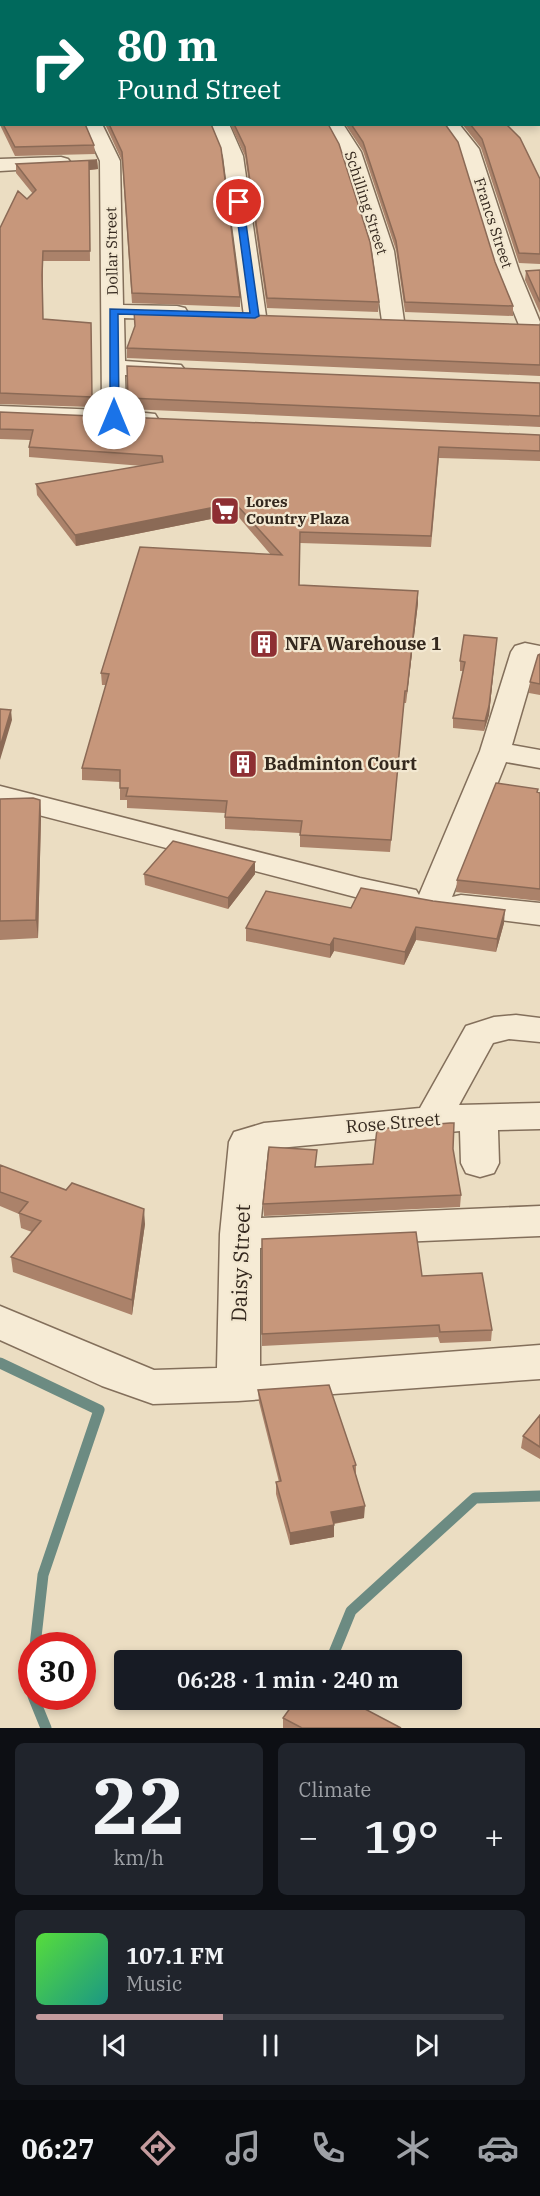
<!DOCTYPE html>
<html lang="en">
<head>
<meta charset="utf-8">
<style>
	body { margin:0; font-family:"IBM Plex Serif",serif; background:#20242c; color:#f1f3f6; height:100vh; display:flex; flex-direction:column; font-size:22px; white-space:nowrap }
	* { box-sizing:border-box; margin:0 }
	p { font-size:20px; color:#9ea1a6 }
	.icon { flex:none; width:33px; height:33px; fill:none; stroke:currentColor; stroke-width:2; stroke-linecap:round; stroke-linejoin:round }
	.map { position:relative; height:1728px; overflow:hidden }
	.panel { display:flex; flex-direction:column; gap:15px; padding:15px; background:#0d0f14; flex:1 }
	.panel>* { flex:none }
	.guide { position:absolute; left:0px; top:0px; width:540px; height:126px; box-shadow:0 3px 9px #0003; background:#00695c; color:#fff; overflow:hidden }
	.speed { position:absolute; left:18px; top:1632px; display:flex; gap:12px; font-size:30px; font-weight:700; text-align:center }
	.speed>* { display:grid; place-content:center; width:78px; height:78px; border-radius:50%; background:#171b24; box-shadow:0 3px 9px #0003; line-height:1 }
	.speed .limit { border:9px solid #d22; background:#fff; color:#111 }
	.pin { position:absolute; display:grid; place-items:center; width:51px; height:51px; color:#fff; margin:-26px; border:3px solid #fff; border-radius:50%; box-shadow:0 2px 6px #0007 }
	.me { position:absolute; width:66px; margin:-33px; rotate:0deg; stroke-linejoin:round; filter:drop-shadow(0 0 4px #0008) }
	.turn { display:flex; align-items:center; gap:21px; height:126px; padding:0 18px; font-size:27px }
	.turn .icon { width:78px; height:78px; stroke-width:2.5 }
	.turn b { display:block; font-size:42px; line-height:51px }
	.big { font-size:45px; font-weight:600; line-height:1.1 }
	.panel .tile { flex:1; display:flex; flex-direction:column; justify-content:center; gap:9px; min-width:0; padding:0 21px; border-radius:9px; background:#20242c }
	.panel .dial { align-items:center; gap:0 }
	.dial b { font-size:78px; line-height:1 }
	.song { display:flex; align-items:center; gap:18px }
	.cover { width:72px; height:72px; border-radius:9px; background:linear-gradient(135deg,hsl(110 70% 55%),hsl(170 70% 35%)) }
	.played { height:6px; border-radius:3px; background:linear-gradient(90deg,#c49b9e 40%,#363941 40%) }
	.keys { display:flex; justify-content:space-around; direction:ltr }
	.heat { display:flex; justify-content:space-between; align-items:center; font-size:33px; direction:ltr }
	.panel .tiles { flex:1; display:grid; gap:15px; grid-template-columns:1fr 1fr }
	.tile:last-child { grid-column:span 2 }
	.trip { position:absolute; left:114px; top:1650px; width:348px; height:60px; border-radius:6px; background:#171b24; box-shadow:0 3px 9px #0003; font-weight:600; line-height:60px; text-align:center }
	.dock { display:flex; height:96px; justify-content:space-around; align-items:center; background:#090b0e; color:#9ea1a6 }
	.dock .icon { width:42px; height:42px }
	.dock .current { color:#c49b9e }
	.dock b { font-size:27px; color:#f1f3f6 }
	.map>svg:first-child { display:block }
</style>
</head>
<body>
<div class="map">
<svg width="540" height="1728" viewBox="0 0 540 1728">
	<rect width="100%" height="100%" fill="#ebddc2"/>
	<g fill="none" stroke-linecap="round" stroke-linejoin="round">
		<path stroke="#6c8b82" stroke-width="11" d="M0,1363L99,1410L43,1575L35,1646
			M331,1660L351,1611L475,1498L540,1496
			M32,1676V1693
			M33,1696L46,1728"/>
		<g stroke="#836f5b" stroke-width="3">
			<path id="minor" d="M393,0H411L412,2H394Z
				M538,69H540V80H538Z
				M83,124H102L120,161L123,305L177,306L185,308L188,313L185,318L177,320L124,318L125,361L181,365L185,370L181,375L173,377L125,375L126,411L155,414L158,419L155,424L146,426L0,420V406L102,410L100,161Z
				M210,124H229L243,156L266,316L263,321L255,323L247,321L244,316L223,156Z
				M324,124H343L361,152L394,251L404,321L401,326L393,328L385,326L382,321L372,251L341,152Z
				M440,124H459L479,149L519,271L540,322L538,330L530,332L522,330L519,325L497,271L460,150Z
				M61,157L68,159L71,163L68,167L0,171V159Z
				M525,643L540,646V664L536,663L512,745L540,750V768L506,762L452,897L461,895L540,903V925L461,915L449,912L446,908L433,912L421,909L417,903L404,907L359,898L0,805V786L360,878L416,890L419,895L480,751L511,652L515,646Z
				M516,1015L540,1018V1042L509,1039L493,1043L459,1105L540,1103V1129L498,1130L499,1163L494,1173L480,1177L466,1173L461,1163L460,1131L268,1149L261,1218L540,1206V1236L260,1248V1366L540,1345V1379L238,1401L153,1404L102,1386L0,1340V1306L154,1370L217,1368L220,1234L229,1142L234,1132L264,1123L420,1108L466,1026L494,1017Z"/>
		</g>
		<use href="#minor" fill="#f6ebd5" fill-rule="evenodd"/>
	</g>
	<path fill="#ab826a" d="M2,31V124H85L94,145L95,154L15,156L0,125V32Z
		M538,39L540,40V68L538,67Z
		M105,124H211L240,297V307L132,303L122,161Z
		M230,124H328L379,302L378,312L267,308L245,156Z
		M345,124H445L495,262L513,306V316L405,312L396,250L363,151Z
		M462,124H514L507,125L540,179V264L519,263L481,148Z
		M97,160L98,169L89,170L90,261H43V319L91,323L92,407L0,404V228L33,194L16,173V164Z
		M540,270V313L525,280L526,271Z
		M540,325V376L127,358V348Z
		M127,366L540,383V427L128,409Z
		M0,412L93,440L540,435V461L439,458L431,547L300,543L299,585L418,603L406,703H404L390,852L300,847V833L225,829V813L127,808V800H120V782L82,780V768L106,685H102L101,673L271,555L236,514L76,546L37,495L36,484L143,466L29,457V447L30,440L0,439Z
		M496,647L489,715L484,731L453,728V718L463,671H460V661Z
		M540,654V695L529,693L530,682Z
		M537,792L540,793V901L456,892L457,880Z
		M0,799L40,800L41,818L38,938L0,940Z
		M255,862V874L228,909L145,885L144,874Z
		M351,908L504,923L496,952L416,940L404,965L334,951L330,958L246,941V928Z
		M453,1149L461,1195L460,1207L264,1216L263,1204L316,1167L373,1164Z
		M0,1165L145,1224L132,1315L13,1272L11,1257L32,1232L21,1228L19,1214L0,1206Z
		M262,1239L492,1330L491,1341L440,1343L438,1337L262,1346Z
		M258,1390L356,1465V1475L364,1518L334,1524V1537L290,1545L276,1494V1482H279L259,1402Z
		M540,1415V1459L521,1448L523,1436Z
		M283,1718L401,1728H283Z"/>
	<path fill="#8b6a56" d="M0,18H1L2,26L0,27Z
		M97,160L98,169L89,170L90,261L89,161Z
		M235,503L236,514L76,546L75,535Z
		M418,591V603L406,703L407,691Z
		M496,647L489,715L484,731L485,721Z
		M11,710L12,720L0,760V747Z
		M40,800L41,818L38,938L36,920Z
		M255,862V874L228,909V898Z
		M505,910L504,923L496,952L497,939Z
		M416,927V940L404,965L405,952Z
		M334,938V951L330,958V945Z
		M144,1209L145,1224L132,1315V1300Z
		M365,1506L364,1518L330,1524L331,1512Z
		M334,1525V1537L290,1545V1533Z"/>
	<path fill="#c7977b" stroke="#8b6a56" stroke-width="1.5" d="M0,0H395L398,2H2V18H0Z
		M438,0H456L459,2H430Z
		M2,31V121L0,118V32Z
		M538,39L540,40V59H538Z
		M3,124H85L94,145L15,147Z
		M109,124H211L221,148L240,297L132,293L122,152Z
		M234,124H328L339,144L370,242L379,302L267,298L245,147Z
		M351,124H445L458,142L495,262L513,306L405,302L396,241L363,142Z
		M470,124H506L520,138L540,179V254L519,253L482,139Z
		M97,160L89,161L90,251H43L42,275L43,319L91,323L92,397L0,393V228L18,191L27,199L36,190L16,164Z
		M540,270V302L526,271Z
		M134,311L540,325V365L127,348L135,326Z
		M127,366L540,383V416L128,398Z
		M0,412L92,416V441L101,416L540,435V451L439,447L431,536L300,532L299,585L418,591L407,691H405L391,840L300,835L302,821L225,817L227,801L126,796L128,788H120V770L82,768L109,674L101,673L140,547L282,555L235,503L75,535L36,484L163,462L162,456L29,447L33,430L0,429Z
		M464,635L497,638L489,706L485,721L453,718L465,662L460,661Z
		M540,654V684L530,682L538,655Z
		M0,709L11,710L0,747Z
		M496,783L538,789L537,792L540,793V889L457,880Z
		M33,798L40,800L36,920L0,921V799Z
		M173,841L255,862L228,898L144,874Z
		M361,888L433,901L505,910L497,939L416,927L405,952L334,938L330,945L246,928L266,891L351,908Z
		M450,1123H454L453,1149L461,1195L263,1204L269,1147L317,1150L315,1167L373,1164L377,1129Z
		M0,1165L66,1190L72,1183L144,1209L132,1300L11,1257L41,1221L19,1213L28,1202L0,1192Z
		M416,1232L422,1276L482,1273L492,1330L440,1332L439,1325L262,1334V1239Z
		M329,1385L356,1465L353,1466L365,1506L331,1512L334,1525L290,1533L276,1482L281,1481L258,1390Z
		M540,1415V1447L523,1436Z
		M296,1700H348L401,1728H302L283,1718Z"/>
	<path fill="#1a73e8" stroke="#114b97" stroke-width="1.5" d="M239,199L243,202L259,316L255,318L118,314L119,418L110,420V309L250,313L235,202Z"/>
	<defs>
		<g id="supermarket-square" transform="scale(1.5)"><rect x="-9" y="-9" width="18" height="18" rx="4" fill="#8e2f33" stroke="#f3e8d1"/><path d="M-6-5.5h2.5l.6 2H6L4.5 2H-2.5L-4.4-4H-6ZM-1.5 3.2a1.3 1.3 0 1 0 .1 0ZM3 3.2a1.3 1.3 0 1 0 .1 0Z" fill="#fff"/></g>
		<g id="building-square" transform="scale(1.5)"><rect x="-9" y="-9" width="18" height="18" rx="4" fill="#8e2f33" stroke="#f3e8d1"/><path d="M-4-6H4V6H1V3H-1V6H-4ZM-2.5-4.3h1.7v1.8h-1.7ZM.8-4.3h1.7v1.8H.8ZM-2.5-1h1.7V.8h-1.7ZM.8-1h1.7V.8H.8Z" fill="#fff"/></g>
	</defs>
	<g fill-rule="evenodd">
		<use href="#supermarket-square" x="225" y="511"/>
		<use href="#building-square" x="264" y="644"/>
		<use href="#building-square" x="243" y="764"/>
	</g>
	<g text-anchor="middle" stroke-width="4.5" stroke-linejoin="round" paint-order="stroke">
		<g font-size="15" fill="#34281e" stroke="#f3e8d1">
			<text transform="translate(366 203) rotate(72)" y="5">Schilling Street</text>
			<text transform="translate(493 223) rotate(72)" y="5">Francs Street</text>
			<text transform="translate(112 251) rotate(-91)" y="5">Dollar Street</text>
		</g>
		<g font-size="15" font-weight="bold" fill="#34281e" stroke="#f3e8d1" text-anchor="start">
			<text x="246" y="507">Lores<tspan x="246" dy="17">Country Plaza</tspan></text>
		</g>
		<g font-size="18" font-weight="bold" fill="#34281e" stroke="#f3e8d1" text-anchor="start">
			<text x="285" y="650">NFA Warehouse 1</text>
			<text x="264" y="770">Badminton Court</text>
		</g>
		<g font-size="18" fill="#34281e" stroke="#f3e8d1">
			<text transform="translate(393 1123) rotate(-5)" y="6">Rose Street</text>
		</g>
		<g font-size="21" fill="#34281e" stroke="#f3e8d1">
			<text transform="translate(241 1263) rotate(-88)" y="7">Daisy Street</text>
		</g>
	</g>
</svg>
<div class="speed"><div class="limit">30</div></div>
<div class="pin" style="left:239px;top:202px;background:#d93025"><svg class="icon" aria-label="arrive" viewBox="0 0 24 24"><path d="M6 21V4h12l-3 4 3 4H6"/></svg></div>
<svg class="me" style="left:114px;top:418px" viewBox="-20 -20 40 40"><circle r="19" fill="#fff"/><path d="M0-13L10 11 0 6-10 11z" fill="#1a73e8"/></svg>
<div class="trip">06:28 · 1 min · 240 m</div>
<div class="guide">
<div class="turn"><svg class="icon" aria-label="right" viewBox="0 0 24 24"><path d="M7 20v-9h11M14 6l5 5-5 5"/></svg><div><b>80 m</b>Pound Street</div></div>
</div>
</div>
<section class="panel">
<div class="tiles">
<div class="tile dial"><b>22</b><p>km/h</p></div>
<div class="tile"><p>Climate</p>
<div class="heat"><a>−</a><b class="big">19°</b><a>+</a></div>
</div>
<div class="tile">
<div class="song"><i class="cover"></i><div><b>107.1 FM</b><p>Music</p></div></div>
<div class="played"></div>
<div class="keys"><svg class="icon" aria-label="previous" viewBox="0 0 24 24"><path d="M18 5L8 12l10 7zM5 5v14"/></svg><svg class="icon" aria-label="pause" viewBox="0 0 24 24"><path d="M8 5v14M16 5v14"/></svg><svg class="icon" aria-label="next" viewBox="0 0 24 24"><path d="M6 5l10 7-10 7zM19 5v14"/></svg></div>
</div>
</div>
</section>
<nav class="dock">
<b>06:27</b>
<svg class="icon current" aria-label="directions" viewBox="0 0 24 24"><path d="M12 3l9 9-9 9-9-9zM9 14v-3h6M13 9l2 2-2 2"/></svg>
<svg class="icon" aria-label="music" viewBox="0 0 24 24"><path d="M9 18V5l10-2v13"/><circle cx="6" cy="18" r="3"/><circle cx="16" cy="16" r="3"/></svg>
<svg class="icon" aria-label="phone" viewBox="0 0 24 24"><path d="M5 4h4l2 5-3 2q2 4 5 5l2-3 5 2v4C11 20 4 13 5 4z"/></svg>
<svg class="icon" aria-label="climate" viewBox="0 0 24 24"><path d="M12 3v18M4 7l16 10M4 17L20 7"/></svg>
<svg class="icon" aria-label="car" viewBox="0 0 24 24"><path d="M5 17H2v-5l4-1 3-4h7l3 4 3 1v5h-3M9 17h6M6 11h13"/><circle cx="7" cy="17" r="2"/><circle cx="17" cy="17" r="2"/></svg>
</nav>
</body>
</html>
